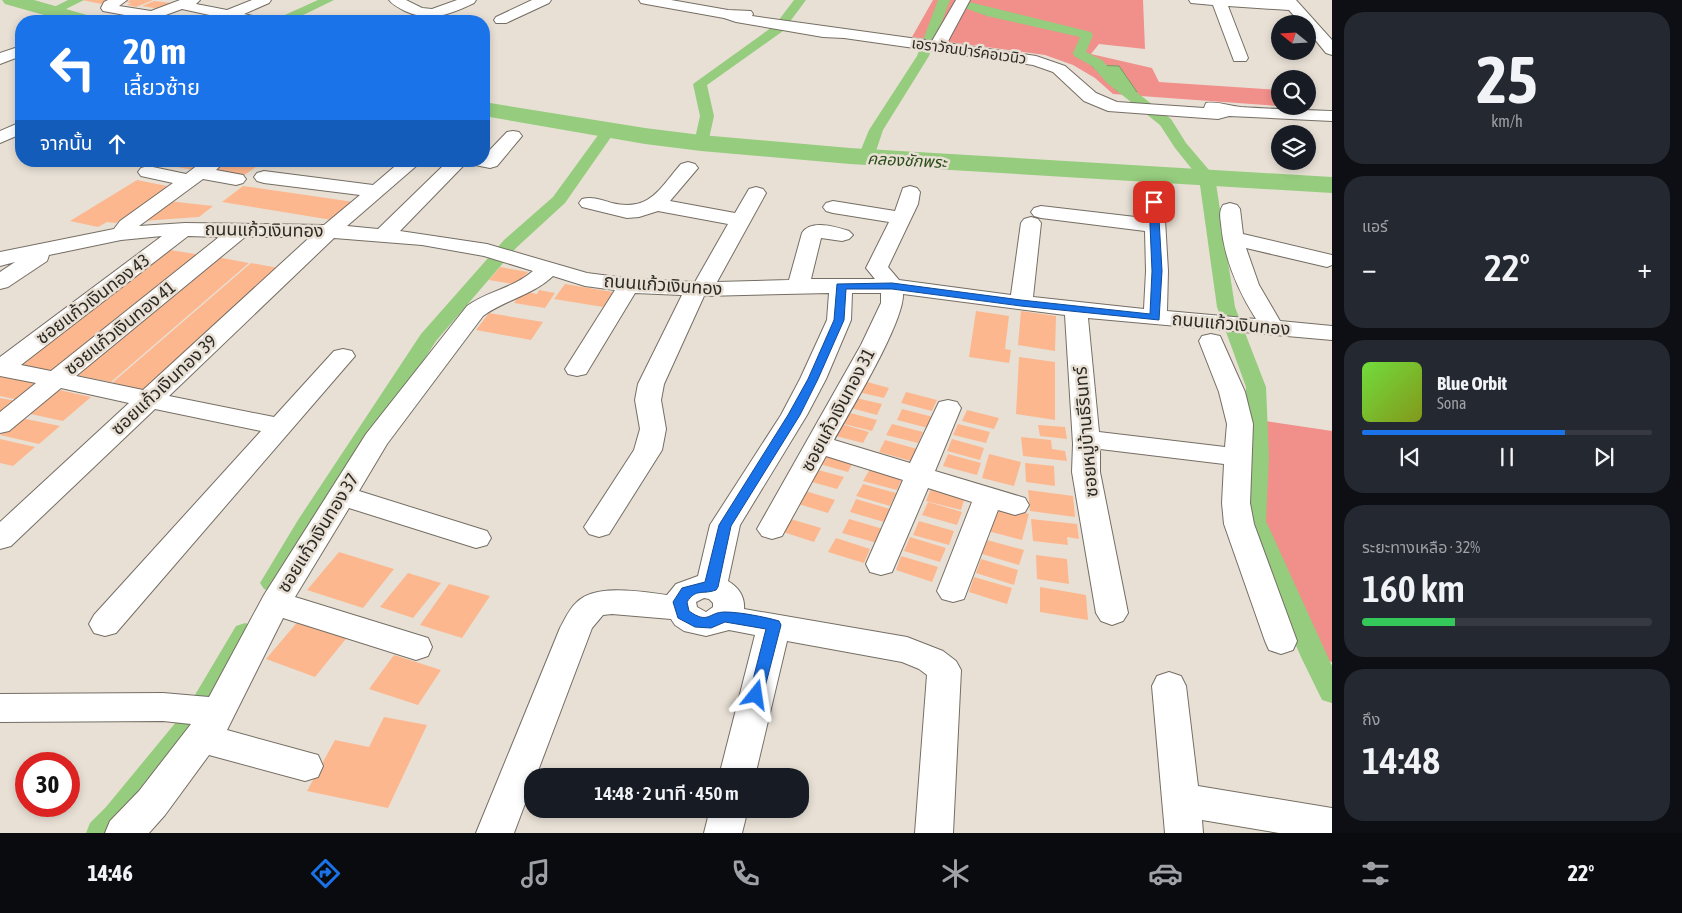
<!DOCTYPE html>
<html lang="th">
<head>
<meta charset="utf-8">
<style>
	body { margin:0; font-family:"Asap Condensed","Noto Sans Thai",sans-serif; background:#242831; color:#f1f3f6; height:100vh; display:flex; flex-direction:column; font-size:19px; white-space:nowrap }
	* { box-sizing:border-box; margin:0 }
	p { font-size:16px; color:#9ea1a6 }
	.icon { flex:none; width:28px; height:28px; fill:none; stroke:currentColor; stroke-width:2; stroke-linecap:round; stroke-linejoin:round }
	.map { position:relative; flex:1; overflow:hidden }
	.sheet { display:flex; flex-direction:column; gap:12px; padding:12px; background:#0d0f14; width:350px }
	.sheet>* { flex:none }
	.guide { position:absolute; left:15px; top:15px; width:475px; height:152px; border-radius:20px; box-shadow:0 2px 8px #0003; background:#1a73e8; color:#fff; overflow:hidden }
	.needle { width:32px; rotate:288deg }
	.tools { position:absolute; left:1271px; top:15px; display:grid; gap:10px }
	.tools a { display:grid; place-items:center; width:45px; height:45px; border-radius:50%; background:#171b24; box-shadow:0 2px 8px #0003; font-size:25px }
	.speed { position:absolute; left:15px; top:752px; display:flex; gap:10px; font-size:25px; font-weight:700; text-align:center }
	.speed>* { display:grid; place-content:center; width:65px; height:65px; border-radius:50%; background:#171b24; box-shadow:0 2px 8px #0003; line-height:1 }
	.speed .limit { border:8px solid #d22; background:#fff; color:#111 }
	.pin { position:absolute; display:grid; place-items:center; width:42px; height:42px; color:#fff; margin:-21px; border-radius:10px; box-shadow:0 2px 8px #0006 }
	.me { position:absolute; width:55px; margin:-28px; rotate:15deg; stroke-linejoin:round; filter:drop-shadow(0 0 4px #0008) }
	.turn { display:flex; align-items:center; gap:18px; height:105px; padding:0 25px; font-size:22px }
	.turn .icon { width:65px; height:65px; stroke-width:2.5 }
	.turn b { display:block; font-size:35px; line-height:42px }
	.then { display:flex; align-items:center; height:48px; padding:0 25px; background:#0003; gap:10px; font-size:19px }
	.big { font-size:38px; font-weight:600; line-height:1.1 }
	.sheet .tile { flex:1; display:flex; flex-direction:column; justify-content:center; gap:8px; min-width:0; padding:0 18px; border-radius:20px; background:#242831 }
	.sheet .dial { align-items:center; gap:0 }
	.dial b { font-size:65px; line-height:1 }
	.song { display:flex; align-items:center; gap:15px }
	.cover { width:60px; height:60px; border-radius:8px; background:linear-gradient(135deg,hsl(100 70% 55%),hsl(70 70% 35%)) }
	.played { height:5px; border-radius:2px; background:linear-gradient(90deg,#1a73e8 70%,#363941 70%) }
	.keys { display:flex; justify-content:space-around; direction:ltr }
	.heat { display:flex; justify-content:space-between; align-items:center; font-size:28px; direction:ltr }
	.charge { height:8px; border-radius:4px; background:linear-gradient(90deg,#34c759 32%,#363941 0) }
	.trip { position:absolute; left:524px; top:768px; width:285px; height:50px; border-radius:20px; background:#171b24; box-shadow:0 2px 8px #0003; font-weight:600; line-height:50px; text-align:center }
	.tab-bar { display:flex; height:80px; justify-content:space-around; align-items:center; background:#090b0e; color:#9ea1a6 }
	.tab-bar .icon { width:35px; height:35px }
	.tab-bar .on { color:#1a73e8 }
	.tab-bar b { font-size:22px; color:#f1f3f6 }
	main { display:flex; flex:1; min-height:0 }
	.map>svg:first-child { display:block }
</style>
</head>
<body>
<main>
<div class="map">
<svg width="1332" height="833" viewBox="0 0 1332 833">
	<rect width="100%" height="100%" fill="#e8e0d5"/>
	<path fill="#f18f8b" d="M933,0H1143L1145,49L1099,44L1091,54L1152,68L1159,82L1280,90V106L1291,107L1113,94L1095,78L1073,65L1045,55L912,37Z
		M1265,421L1332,431V662L1328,661L1264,523Z"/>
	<path fill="#96cc7e" stroke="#769b63" d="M1091,65L1119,66L1137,92L1117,91Z"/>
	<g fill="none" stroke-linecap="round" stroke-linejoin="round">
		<path fill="#96cc7e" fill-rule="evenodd" d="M68,0H84L56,14H48L46,11Z
			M318,0H334L291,21H276L278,18Z
			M794,0H806L783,31L707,85L714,116L708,143L706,146H696L694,143L700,116L693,84L775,25Z
			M938,0H950L929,56L883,130L874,157L871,160H861L858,157L869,130L917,56Z
			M969,2L1091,32L1093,35L1086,52L1102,60L1117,77L1171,119L1186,143L1215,177L1235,307L1266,387L1269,457L1266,521L1332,666V703L1322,700L1301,657L1242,521L1247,457L1246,387L1217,307L1199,178L1175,148L1160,125L1107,83L1092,66L1074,56L1073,53L1080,37L987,16L965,8L963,6L965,4Z
			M609,126L614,127L616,130L565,203L516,248L436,341L316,529L282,589L273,592L264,589L260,583L298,520L421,334L504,240L553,197L604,127Z
			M245,623L254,626L258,633L206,726L122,833H86L90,823L106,807L186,710L236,626Z"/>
		<path fill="#96cc7e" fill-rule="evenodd" d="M2,0H34L94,17L97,21H65L5,4Z
			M484,102L645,128L701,135L850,148L1332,177V193L850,164L701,151L645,144L484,116Z"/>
	</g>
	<path fill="#fcb78f" d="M82,0H108L101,4Z
		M131,0H153L136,7L127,5L131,3L126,2Z
		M154,1L172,3L159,9L142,6Z
		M164,161H207L194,170L160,164Z
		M221,161H264L243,176L208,170Z
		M137,180L172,187L116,223L107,222L98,227L70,221Z
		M243,186L354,202L332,220L222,202Z
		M168,201L213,206L199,217L142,221Z
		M170,250L202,255L58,372L22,365Z
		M217,257L249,263L111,382L75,375Z
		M251,263L284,269L149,391L112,383Z
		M500,267L528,272L518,285L489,280Z
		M565,284L613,292L603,307L554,299Z
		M539,290L555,293L545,308L514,303L522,291L537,294Z
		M976,311L1009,316L1005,349L1011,350L1009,363L969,357Z
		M1021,311L1056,316L1055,351L1018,345Z
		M489,313L543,322L531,340L476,330Z
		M1019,357L1055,362V420L1016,414Z
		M2,375L39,383L19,400L0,396V377Z
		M860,380L889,388L884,398L854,391Z
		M55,389L91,397L63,421L26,413Z
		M906,392L937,400L932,411L901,403Z
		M852,397L882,404L877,415L847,407Z
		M0,398L17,401L0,415Z
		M902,409L933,417L928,428L897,420Z
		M967,410L999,418L994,429L962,421Z
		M846,412L877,420L872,431L840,423Z
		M21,418L60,426L39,444L0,435Z
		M838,423L869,432L863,443L832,435Z
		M892,424L923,432L918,443L886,435Z
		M958,424L990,432L986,443L953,435Z
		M1038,425L1065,427L1067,439L1040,436Z
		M1021,437L1051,440L1052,449L1065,451L1067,461L1023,456Z
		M0,439L35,447L13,466L0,463Z
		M952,439L984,448L980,460L947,451Z
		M885,440L917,449L911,461L879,452Z
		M822,451L854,460L848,472L816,463Z
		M948,454L981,463L977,475L943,466Z
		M989,454L1021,462L1014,486L982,478Z
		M1025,463L1054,466L1055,486L1026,482Z
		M811,468L844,477L837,489L805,480Z
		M870,469L902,478L897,490L863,481Z
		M863,484L896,493L890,506L856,496Z
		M931,488L965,497L961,510L926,501Z
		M802,490L835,500L828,513L795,503Z
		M1028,490L1073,496L1075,517L1030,511Z
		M856,499L890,509L884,522L850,512Z
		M928,502L962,512L957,525L922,515Z
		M996,505L1029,514L1022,540L988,531Z
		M787,518L821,528L814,542L780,531Z
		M849,519L883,529L877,543L842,533Z
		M1031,519L1077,524L1079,539L1067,537L1068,545L1033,541Z
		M919,521L954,531L949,545L913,535Z
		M910,537L946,548L940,562L904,551Z
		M836,538L870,549L864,563L828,552Z
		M987,540L1024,550L1019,565L982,554Z
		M339,552L394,569L363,608L307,590Z
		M1036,555L1067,559L1069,584L1037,579Z
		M901,556L938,567L932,582L896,570Z
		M981,559L1018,570L1014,585L976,573Z
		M408,573L441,583L413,618L380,607Z
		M974,577L1012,588L1007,604L969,592Z
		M449,584L490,596L462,638L420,625Z
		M1040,587L1086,595L1088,620L1040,612Z
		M300,619L349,635L315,677L266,659Z
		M394,655L441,670L418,705L369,689Z
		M384,717L427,725L388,808L307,791L335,740L369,747Z"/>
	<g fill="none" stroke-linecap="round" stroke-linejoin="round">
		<g stroke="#756e64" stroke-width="2">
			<path id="minor" d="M108,0H127L119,6L151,11L180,0H200L196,4L227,10L252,0H271L269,3L244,14L262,18L264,21H237L182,9L152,20L103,11L101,8L104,2Z
				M389,0H406L422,8L432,9L457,0H476L474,3C451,14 430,23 405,11C399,8 393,5 389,0Z
				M532,0H551L549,3L506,23H496L494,20L496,17Z
				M639,0H671L728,10L751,11L753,14L752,16L932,41L956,0H970L947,43L1036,56L1065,66L1096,93L1117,102L1204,108L1206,103C1217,101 1230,106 1241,107C1271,109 1302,110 1332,111V121L1229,116L1218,119L1108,111L1084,101L1053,72L1033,65L844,38L823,37L736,22L724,18L646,4L641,3Z
				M1189,0H1296L1332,40V55L1326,53L1308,31V24H1301L1289,10L1228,6L1248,58L1246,61H1234L1213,5L1191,3Z
				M21,46V56L0,64V53Z
				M21,122V134L0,143V131Z
				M513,131L519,132L522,136L497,166L490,168L475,165L473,161H484V156L507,132Z
				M203,161H225L216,170L243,175L246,179L243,183L236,185L203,179L139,226L185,223L324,225L360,195L264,183L257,181L254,177L257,173L264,171L373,185L401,161H422L347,226L378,229L448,161H468L400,231L487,244L587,273L633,279L695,282L728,224L658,211L639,217L627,218L582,207L579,203L582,199C592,196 602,200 612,203C650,212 659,189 681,164L688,162L695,164L698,168L670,201L735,213L749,189L756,187L763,189L766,193L717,282L789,280L802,233C811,219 836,227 849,231L853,235L849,239L842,241L821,238L811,279H875L866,268L889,222L833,213L826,211L823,207L826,203L833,201L895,211L903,188L910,186L917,188L920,192L918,204L888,267L899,280L1011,295L1021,223L1024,219L1031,217L1038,219L1041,223L1033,297L1144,309L1146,271L1145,231L1041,218L1034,216L1031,212L1034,208L1041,206L1144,218V202L1147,198L1154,196L1161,198L1164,202L1168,271L1167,311L1256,319C1237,289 1224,258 1221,224C1220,217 1219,211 1223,205L1230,203L1237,205L1240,209L1243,234L1332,255V265L1327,267L1246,248L1259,285L1280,321L1332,326V340L1088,318L1099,432L1225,447L1227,424L1219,392L1199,341L1202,336L1211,334L1220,336L1245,392L1253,424L1250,503L1254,524L1297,641L1293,650L1281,654L1269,650L1265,641L1224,524L1222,503L1224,464L1100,449V472L1128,613L1123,621L1112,625L1101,621L1096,613L1072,472L1073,444L1065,315L903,294C904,323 850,411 834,440L910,463L939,402L948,400L957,402L961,408L935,471L1025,498L1029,505L1025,512L1015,515L998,510L964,599L953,602L942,599L937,591L972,502L928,488L892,572L881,575L870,572L866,564L903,480L826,456L782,536L772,539L762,536L757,529L861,345L881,303V293H852L851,320L826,379L807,415L740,525L728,581C738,587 745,596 744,609L907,637L943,651L956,661L961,670L953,833H915L927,675L919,669L902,662L787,641L755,776H719L755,635L729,630L706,636L684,631L675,625L671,619L612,614L603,615L592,628L536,776H532V785L514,833H476L560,628C565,619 569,609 577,602C596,583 643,592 667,595L676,584L698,576L710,525L781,415L800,379L827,320L829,293L704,296L664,384L661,400L666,429L662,450L609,534L599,537L589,534L584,527L634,450L640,429L635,400L638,384L682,295L635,293L586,374L577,376L568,374L565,369L615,290L585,286L553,276C533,295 505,300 483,316L387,444L359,491L487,531L491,538L487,545L476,548L349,508L295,597L428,638L432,647L428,656L416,660L283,618L227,730L318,755L323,766L318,777L305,781L209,755L165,815L149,833H105L110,821L139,791L191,724L163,721L0,722V694L163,693L209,697L264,595L366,434L467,306C487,291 514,288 533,271L484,256L422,245L334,238L169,396L274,417L334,351L343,349L352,351L355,356L116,633L105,636L94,633L89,624L94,615L261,431L155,409L11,546L0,549V522L129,403L61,388L9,431L0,433V412L36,383L0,376V357L162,236L121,240L49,255L47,261L8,287L0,289V272L15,262L0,266V252L114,229L120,221L173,183L141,176L138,172L141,168L148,166L186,174ZM188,236L219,237L51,371L21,365ZM245,237H310L143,390L76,376ZM704,598L709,599L713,603V607L706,612L697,607L696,602Z
				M1169,672L1181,676L1186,686L1198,786L1332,808V833H1279L1202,820L1203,833H1165L1152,686L1157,676Z
				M710,809H748L742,833H704Z"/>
		</g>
		<use href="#minor" fill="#fff" fill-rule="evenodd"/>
	</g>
	<path fill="#1a73e8" stroke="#114b97" d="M1154,199L1158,202L1162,271L1159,320L1021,306L892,289H846L844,320L818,379L800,415L731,526L718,587L716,590C702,595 696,588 687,602L689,611C709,625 708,612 725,612C740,612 765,617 779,621L781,625L763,695L761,699L756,701L751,699L749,695L766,629L725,622L711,628L695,627L678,618L673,602L682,588L705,582L719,525L788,415L808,379L834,320L837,284L892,283L1021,300L1150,314L1152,271L1149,202Z"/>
	<g text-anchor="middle" stroke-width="5" stroke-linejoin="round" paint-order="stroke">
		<g font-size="15" fill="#2c2a25" stroke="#e8e0d5">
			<text transform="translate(969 51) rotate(8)" y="5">เอราวัณปาร์คอเวนิว</text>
		</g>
		<g font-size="16" font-style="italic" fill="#2a4c18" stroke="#e8e0d5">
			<text transform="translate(907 160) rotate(3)" y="6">คลองชักพระ</text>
		</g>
		<g font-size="18" fill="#2c2a25" stroke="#e8e0d5">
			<text transform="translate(264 230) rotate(1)" y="6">ถนนแก้วเงินทอง</text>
			<text transform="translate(663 285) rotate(4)" y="6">ถนนแก้วเงินทอง</text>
			<text transform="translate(93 299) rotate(-37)" y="6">ซอยแก้วเงินทอง 43</text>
			<text transform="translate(1231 324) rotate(5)" y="6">ถนนแก้วเงินทอง</text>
			<text transform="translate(120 328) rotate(-39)" y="6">ซอยแก้วเงินทอง 41</text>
			<text transform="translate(164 385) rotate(-43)" y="6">ซอยแก้วเงินทอง 39</text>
			<text transform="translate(838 410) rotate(-62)" y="6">ซอยแก้วเงินทอง 31</text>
			<text transform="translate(1086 432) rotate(-95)" y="6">ซอยหมู่บ้านธีรินทร์</text>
			<text transform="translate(318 533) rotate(-58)" y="6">ซอยแก้วเงินทอง 37</text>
		</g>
	</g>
</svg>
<div class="tools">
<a><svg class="needle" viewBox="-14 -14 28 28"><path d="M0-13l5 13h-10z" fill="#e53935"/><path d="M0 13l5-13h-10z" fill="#9ea1a6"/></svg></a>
<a><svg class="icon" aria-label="search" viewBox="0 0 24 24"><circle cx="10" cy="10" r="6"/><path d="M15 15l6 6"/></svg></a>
<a><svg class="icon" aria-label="layers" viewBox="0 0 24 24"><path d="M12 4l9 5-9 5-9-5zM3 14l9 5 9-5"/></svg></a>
</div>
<div class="speed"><div class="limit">30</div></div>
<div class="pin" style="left:1154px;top:202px;background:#d93025"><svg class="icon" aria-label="arrive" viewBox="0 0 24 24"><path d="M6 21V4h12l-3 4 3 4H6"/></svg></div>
<svg class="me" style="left:756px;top:695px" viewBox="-20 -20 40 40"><path d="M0-17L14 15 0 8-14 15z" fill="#1a73e8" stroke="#fff" stroke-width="4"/></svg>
<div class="trip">14:48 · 2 นาที · 450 m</div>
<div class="guide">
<div class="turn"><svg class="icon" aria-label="left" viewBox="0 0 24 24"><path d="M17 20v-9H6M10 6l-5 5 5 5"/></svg><div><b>20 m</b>เลี้ยวซ้าย</div></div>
<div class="then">จากนั้น<svg class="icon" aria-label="ahead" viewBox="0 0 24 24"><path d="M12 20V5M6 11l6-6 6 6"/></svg></div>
</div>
</div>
<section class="sheet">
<div class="tile dial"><b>25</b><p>km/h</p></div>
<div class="tile"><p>แอร์</p>
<div class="heat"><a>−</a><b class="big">22°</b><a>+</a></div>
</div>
<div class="tile">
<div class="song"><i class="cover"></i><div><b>Blue Orbit</b><p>Sona</p></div></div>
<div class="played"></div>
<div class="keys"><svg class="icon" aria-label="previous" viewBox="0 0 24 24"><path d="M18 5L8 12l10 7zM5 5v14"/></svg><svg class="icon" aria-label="pause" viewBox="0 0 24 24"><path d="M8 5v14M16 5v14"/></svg><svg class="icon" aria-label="next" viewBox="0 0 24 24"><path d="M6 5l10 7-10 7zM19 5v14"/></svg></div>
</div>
<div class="tile"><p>ระยะทางเหลือ · 32%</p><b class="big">160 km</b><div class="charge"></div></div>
<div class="tile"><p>ถึง</p><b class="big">14:48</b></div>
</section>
</main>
<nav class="tab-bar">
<b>14:46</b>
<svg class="icon on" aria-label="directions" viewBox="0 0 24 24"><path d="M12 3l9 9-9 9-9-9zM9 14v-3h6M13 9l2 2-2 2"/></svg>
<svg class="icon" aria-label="music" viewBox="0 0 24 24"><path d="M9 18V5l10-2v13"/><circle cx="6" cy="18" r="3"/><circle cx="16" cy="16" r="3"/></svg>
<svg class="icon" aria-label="phone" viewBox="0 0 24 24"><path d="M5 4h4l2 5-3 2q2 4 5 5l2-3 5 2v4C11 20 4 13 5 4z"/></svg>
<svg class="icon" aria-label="climate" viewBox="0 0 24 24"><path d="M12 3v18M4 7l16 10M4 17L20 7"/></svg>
<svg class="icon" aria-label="car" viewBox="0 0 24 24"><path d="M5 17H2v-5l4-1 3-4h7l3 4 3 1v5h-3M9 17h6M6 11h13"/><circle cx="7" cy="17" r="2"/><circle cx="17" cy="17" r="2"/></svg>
<svg class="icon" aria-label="filters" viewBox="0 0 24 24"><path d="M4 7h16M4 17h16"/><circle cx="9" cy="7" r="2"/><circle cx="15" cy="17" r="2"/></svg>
<b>22°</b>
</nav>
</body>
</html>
